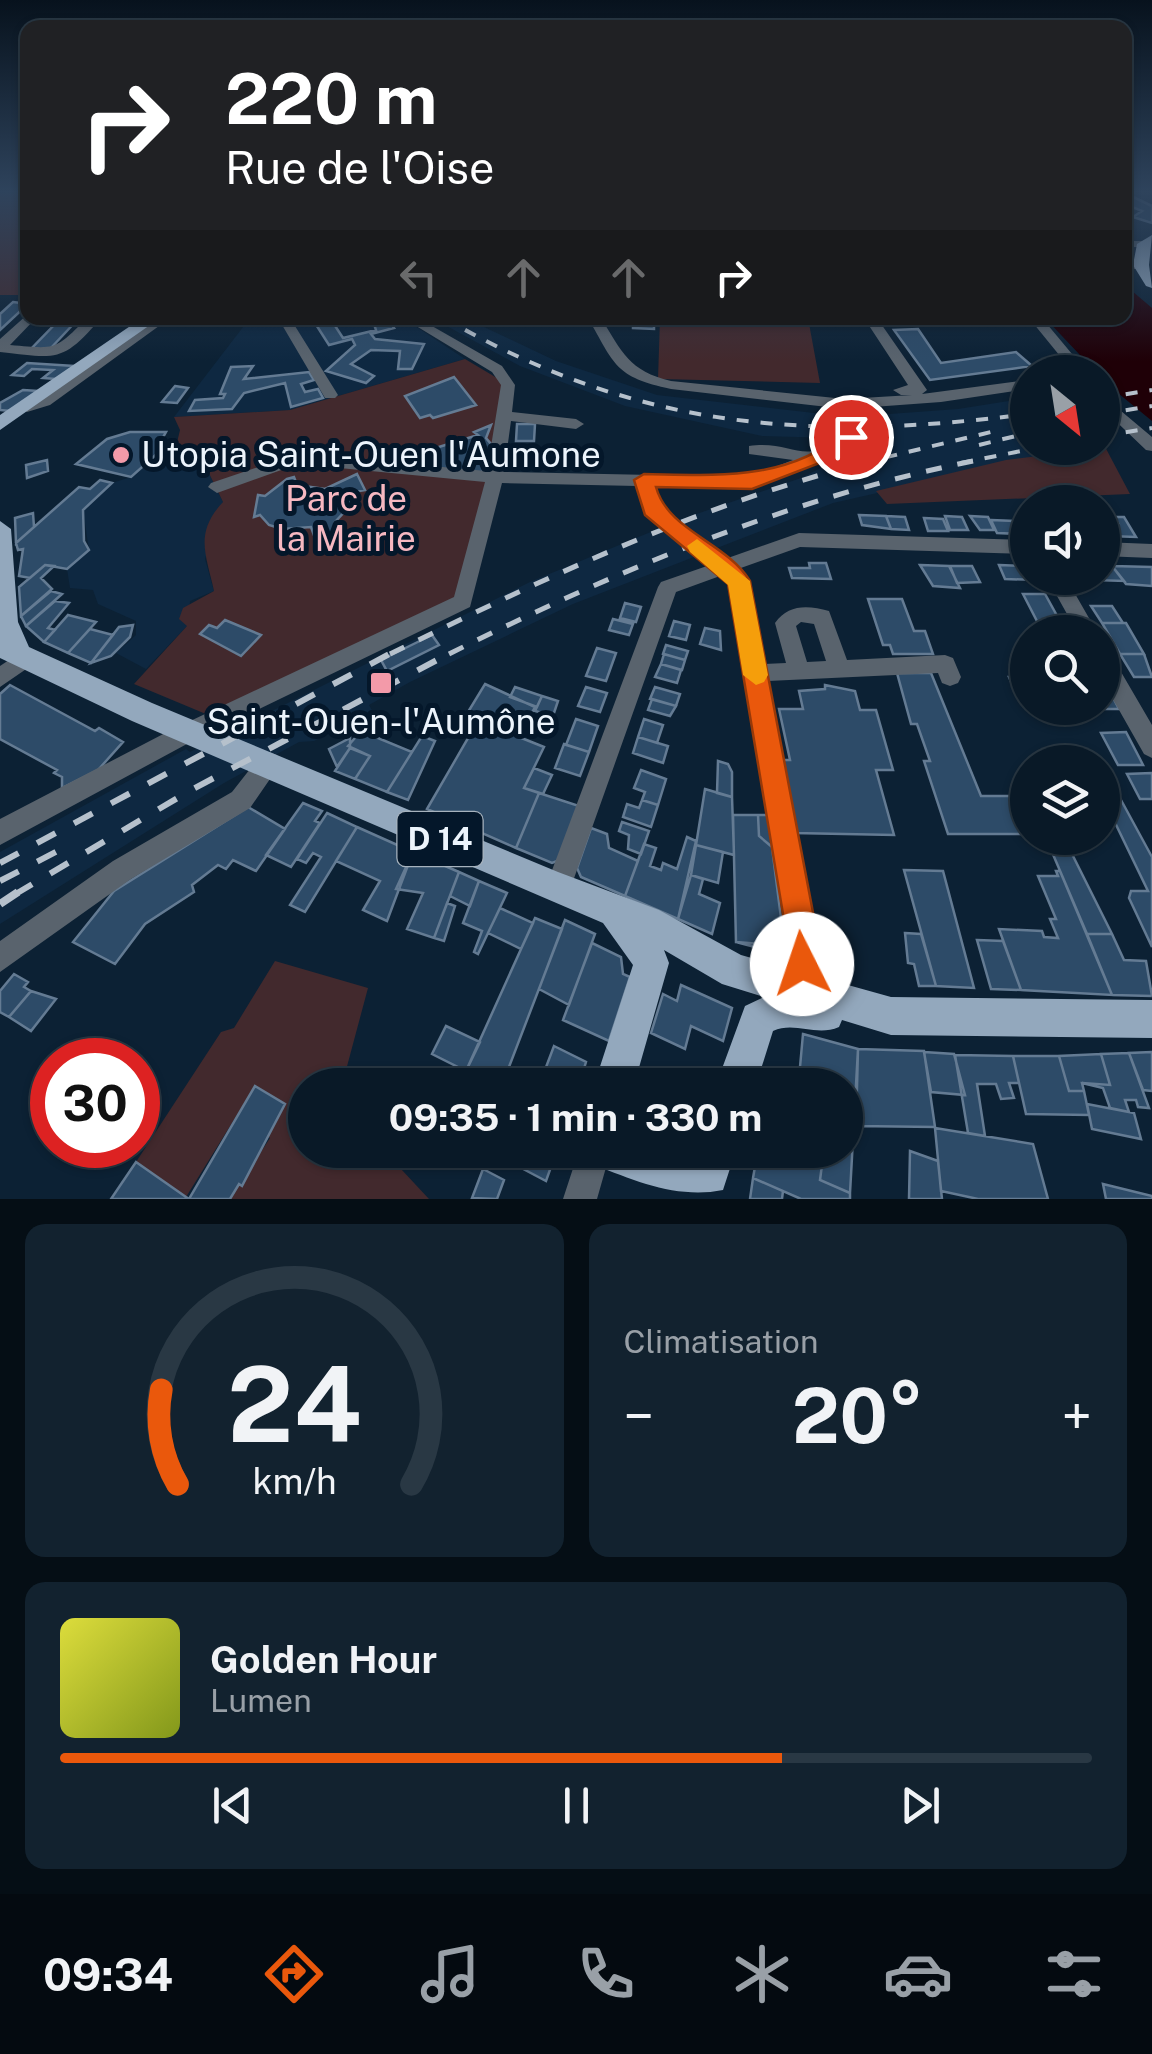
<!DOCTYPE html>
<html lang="fr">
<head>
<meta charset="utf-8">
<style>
	body { margin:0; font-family:"Public Sans",sans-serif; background:#12222f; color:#f1f3f6; height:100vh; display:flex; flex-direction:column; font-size:38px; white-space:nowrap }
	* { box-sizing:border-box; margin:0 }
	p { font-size:32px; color:#99a0a7 }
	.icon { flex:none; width:55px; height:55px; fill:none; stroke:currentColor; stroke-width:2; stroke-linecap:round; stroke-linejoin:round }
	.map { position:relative; height:1199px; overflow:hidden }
	.details { display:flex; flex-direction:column; gap:25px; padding:25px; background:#050e15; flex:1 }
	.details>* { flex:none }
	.banner { position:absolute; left:20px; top:20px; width:1112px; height:305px; border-radius:20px; box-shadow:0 2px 8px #0004,0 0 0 2px #293844; background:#202124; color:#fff; overflow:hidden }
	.needle { width:65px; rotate:150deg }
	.controls { position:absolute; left:1010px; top:355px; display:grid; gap:20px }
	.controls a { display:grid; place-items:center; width:110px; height:110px; border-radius:50%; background:#091927; box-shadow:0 2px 8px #0004,0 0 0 2px #293844; font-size:50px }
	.speed { position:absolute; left:30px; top:1038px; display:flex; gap:20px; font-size:50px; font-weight:700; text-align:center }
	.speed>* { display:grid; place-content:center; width:130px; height:130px; border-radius:50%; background:#091927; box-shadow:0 2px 8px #0004,0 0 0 2px #293844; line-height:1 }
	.speed .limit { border:15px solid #d22; background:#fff; color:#111 }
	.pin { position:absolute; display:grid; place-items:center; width:85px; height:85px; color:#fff; margin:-42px; border:5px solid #fff; border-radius:50%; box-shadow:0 2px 10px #0007 }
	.me { position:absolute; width:110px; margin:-55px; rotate:356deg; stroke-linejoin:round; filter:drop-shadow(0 0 8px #0008) }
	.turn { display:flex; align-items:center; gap:35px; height:210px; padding:0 40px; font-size:45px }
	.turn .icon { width:130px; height:130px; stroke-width:2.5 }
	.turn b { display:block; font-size:70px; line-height:85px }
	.lanes { display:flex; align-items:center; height:95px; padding:0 40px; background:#0003; justify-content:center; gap:50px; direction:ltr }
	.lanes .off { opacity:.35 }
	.big { font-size:75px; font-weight:700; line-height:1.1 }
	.details .widget { flex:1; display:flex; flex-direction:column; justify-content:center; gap:15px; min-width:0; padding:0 35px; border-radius:20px; background:#12222f }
	.details .dial { align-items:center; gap:0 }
	.dial svg { height:260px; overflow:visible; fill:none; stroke:#293844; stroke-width:7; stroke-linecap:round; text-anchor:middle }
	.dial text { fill:#f1f3f6; stroke:none }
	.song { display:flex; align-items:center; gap:30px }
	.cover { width:120px; height:120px; border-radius:15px; background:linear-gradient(135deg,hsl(60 70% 55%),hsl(70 70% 35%)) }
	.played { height:10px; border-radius:5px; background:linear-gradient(90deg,#ea580c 70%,#293844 70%) }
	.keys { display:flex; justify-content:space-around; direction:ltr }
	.heat { display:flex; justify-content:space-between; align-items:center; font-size:55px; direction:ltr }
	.details .tiles { flex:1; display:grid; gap:25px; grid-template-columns:1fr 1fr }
	.widget:last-child { grid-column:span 2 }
	.trip { position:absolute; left:288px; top:1068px; width:575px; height:100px; border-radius:50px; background:#091927; box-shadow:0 2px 8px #0004,0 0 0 2px #293844; font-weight:700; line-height:100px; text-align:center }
	.tab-bar { display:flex; height:160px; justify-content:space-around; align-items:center; background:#040a10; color:#99a0a7 }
	.tab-bar .icon { width:70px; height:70px }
	.tab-bar .active { color:#ea580c }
	.tab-bar b { font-size:45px; color:#f1f3f6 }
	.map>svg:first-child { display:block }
</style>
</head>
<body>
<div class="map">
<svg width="1152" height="1199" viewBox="0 0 1152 1199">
	<rect width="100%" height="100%" fill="#0c2134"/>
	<path fill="#0e2841" d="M250,318H403L465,359L290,410L174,417Z
		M432,318H465L556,361L657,395L831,415L840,420L842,433L833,438L762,436L625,406L520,366Z
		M1027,398L1028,448H1077L833,503L573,604L410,682L369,705L374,714L357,717L354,713L345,717L348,724L314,741L299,742L224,783L0,924V852L186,749L190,752L530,582L682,519L801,478L850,453L863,439L862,416L958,409Z
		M183,451L202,459L223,502L205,559L214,591L190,601L188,625L146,669L116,653L136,635V621L98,604L93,590L70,588L67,569L89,550L83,510L112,483L131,477L149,461Z"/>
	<path fill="#42292d" d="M0,193H27V295H0Z
		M660,318H808L820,383L658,379Z
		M465,359L502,381L491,476L456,598L213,717L134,684L187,626L179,619L183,608L214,591C206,554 194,533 223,502L202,459L175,451L180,430L174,417L290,410Z
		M1103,443L1130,494L887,504L876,491L1006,460L1102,448Z
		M275,961L368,988L342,1085H305V1150H388L387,1154L429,1199H230L270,1138L267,1135L285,1105L255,1086L186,1197L136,1162L221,1032L234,1028Z"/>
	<path fill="#1f0007" d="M1125,285L1152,308V421L1107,384L1102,372H1096L1045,318H1125Z"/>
	<path fill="#2d4b68" stroke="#647b93" stroke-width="2.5" d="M1125,193L1152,206V223L1133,217L1142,211L1125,204Z
		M13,302L28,304L0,330V314Z
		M61,318H79L49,350L31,349Z
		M302,318H330L343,338L376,330L372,318H391L387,319L394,328L371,334L375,339L424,344L412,369H398L400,351L371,350L351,364L374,376L366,383L326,371L355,345L352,339L329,345L315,323L307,325Z
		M633,318H654V329L633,328Z
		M918,329L941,363L1016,352L1032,366L930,380L894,330Z
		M27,363L75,366L56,379L43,378L53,370L32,369L24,376L12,375Z
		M253,366L244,379L309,372L314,380L301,384L305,392L318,389L323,398L291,407L285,383L244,393L232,409L189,411L195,400L223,398L225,394H220L231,367Z
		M454,377L476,405L433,418L430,415L420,418L405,396Z
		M175,386L188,388L177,403L162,402Z
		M23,390L39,391L11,411L0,410V403Z
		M517,424H535L534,441H516Z
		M491,425L486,438L491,444L490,459L481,473L402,465L427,455L416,454L478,435L474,432Z
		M130,432H166L161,441L168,444L131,477L76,464L107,439Z
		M47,460L48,471L27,478L26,465Z
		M357,474L365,490L353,492L350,506L335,522L344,528L328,537L316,541L311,527L282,529L269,525L260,515L254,517L258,495L265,496L287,479L294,477L297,485L325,489Z
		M100,480L112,483L83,510L84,541L89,550L67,569L45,565L30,578L19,576L23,549L18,550L16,543L79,487L90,489Z
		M33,513L34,527L16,543L15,518Z
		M859,515L886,516L891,529L862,525Z
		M886,516L905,517L909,530L891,529Z
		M945,516L962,517L968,530H950Z
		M970,516L988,517L994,530H980Z
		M1114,517H1124L1136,537L1108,536L1102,523H1118Z
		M924,518L943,519L948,531H928Z
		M991,520L1015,521L1021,534L997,533Z
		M809,563H826L831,579L792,578L789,568H810Z
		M45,565L54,566L41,578L52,589L21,616L19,587Z
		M920,565L949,566L960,588L933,586Z
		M999,565L1028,566V578L1037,580L1005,579Z
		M1102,565L1112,566L1124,581L1094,580L1102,578Z
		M950,566H972L980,582L957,583Z
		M1112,566L1152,567V586L1126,584Z
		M51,591L62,594L26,626L21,616Z
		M1023,594H1045L1061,623H1038Z
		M868,599H902L914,631H925L933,654H893L890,645H883Z
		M55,601L69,603L48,628L55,630L44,642L26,626Z
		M625,603L641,607L636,622L620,618Z
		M1091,606H1112L1123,623H1102Z
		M68,615L96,622L68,653L44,642Z
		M613,619L633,624L629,635L609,630Z
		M225,620L261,635L241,656L200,634L209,625L217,628Z
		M674,621L690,625L686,640L669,636Z
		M1102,623H1126L1144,654H1120Z
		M133,625L130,637L111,656L91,663L119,627Z
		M705,628L720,631L721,650L700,644Z
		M90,629L113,635L91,663L68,653Z
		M432,635L439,645L387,671L381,660Z
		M666,645L688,651L685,660L663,654Z
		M597,648L616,653L606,681L586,676Z
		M664,654L685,660L682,670L661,664Z
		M1120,654H1144L1152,677H1134Z
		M661,664L681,670L677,683L655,677Z
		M1024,672H1028V696H1017L1009,677H1026Z
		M897,673H931L981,796H1010L1025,834H948L924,761H930L917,724H911Z
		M485,684L535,707L519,737L544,747L524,788L539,793L516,848L427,809L471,733L462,730L469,718L465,717Z
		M10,685L95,731L99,728L123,742L98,770L62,788V777L54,773L57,770L0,739V694Z
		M825,685L855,691L860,710H876L893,770H876L894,835L794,833L781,760H790L779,709H803L799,691L825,689Z
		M515,687L542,696L537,707L510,697Z
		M586,687L607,693L600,712L578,706Z
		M655,687L680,694L676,706L650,699Z
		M1102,690H1109L1119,709H1088L1102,708Z
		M542,696L558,701L553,716L535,711Z
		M652,699L676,706L670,716L648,710Z
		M576,719L598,726L589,752L566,745Z
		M644,719L663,725L657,743L638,737Z
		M361,731L412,752L387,792L355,779L370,756L348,746Z
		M1126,732L1140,759L1143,765H1118L1101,733Z
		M422,736L435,741L408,800L387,792Z
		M638,737L668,746L663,763L633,753Z
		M350,738V748L337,767L329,749Z
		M564,744L589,752L580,776L555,768Z
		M350,748L370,756L355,779L335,771Z
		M718,761L728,764L732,772V797L717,793Z
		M1102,765L1152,857V947L1129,898L1131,891H1148L1106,804H1117L1107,782H1102Z
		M534,768L552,775L543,794L524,788Z
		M641,770L666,779L658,805L642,800L645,792L634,788Z
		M1152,773V799H1140L1127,774Z
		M705,789L732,797L734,855L696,845Z
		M539,793L579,806L560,860L552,863L516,848Z
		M642,800L658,805L651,827L623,817L627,804L639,808Z
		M303,803L322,811L315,821L320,823L291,867L266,855Z
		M248,807L285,829L256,871L233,860L226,869L218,865L192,885L194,892L145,924L115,964L73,942L114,891Z
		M327,813L357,827L305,912L290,905L321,857L313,853L306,863L297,859Z
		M733,815H758L759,836L772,847L782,926L761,944L736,942Z
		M758,815H771L772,847L759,836Z
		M622,822L649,831L641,854L628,849L629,835L619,831Z
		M357,827L413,852L387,921L363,910L380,881L336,861Z
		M591,828L607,834L609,848L638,861L625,896L581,877L577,868Z
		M687,837L696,841L678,919L625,896L644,844L656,848L650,866L661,870L663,863L677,869Z
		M1046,838H1064L1112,934H1087Z
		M696,845L723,852L718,883L691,875Z
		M413,852L459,872L434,938L407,929L423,893L396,889Z
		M904,870L943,871L974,988L936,986Z
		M1056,871H1060L1112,995L1021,990L999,929L1042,931L1044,937L1058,938L1050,919H1056L1038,876H1058Z
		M459,872L479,881L470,906L450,896Z
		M691,875L703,879L699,894L720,903L712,934L678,919Z
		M479,881L507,893L478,954L474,952L482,931L463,923Z
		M447,903L455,906L444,941L434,938Z
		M500,908L533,923L521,949L488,933Z
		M535,918L562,929L502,1085H494L466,1071Z
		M565,920L595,934L569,1005L539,989Z
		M780,929L781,954L736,942L761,944Z
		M905,933L921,934L936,986H919L914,964L908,963Z
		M1087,934H1112L1124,960L1146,961L1152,996L1112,995Z
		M977,940L1003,941L1021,990L991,989Z
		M592,943L621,957L623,974L630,977L609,1041L563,1020Z
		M14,974L28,982L24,987L31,991L9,1017L0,1012V991Z
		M681,985L732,1008L723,1041L691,1026L685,1049L651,1033L663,994L677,1001Z
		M31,991L56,999L31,1031L9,1017Z
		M446,1026L480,1042L466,1071L432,1054Z
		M803,1034L858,1049L850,1193L820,1180L824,1150H845V1085H826V1077L800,1067Z
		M554,1046L586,1062L579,1085L540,1083Z
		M858,1049L924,1051L935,1127L856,1126Z
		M924,1052L954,1054L965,1095L931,1092Z
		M1152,1052V1091L1143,1090L1129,1053Z
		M1129,1053L1149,1108L1138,1107L1136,1100H1125L1129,1112L1110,1108L1103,1088L1082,1083L1110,1085L1101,1054Z
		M1101,1054L1110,1085L1082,1083L1084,1091H1069L1059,1056Z
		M955,1055L1013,1056L1019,1083H1009L1014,1098L1001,1099L996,1084H977L985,1136L968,1133Z
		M1013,1056H1059L1069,1091H1084L1089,1115L1026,1114Z
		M255,1086L285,1104L242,1186L239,1184L230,1199H189Z
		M1087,1104L1134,1113L1141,1139L1092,1129Z
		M935,1128L1033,1144L1048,1199H978L941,1191Z
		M515,1150H557L546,1181L510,1162Z
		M758,1150L786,1157L787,1150H824L820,1180L850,1193V1199H801L753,1178Z
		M910,1151L938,1161L942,1199H909Z
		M136,1162L186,1197L189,1199H111Z
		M483,1169L504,1180L497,1199L472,1198Z
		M753,1178L783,1191L782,1199H750Z
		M1103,1184L1152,1196V1199H1106Z"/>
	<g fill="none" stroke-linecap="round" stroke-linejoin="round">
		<path stroke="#2e4152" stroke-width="15" stroke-dasharray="15 8" stroke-linecap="butt" d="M851,419L852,432"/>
		<path fill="#59636d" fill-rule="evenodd" d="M1125,241H1144L1150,244L1144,247H1125Z
			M1125,261H1141L1147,265L1141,269H1125Z
			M28,314V318H36L10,345C57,349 54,351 87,318H101C62,364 56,358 0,352V339Z
			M155,318H170L50,405L27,412L19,407L40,399Z
			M278,318H290L338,395L335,398H325Z
			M403,318H418L502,366L515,385L512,412L576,419L584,424L576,429L511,421L504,472L749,477L793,460L749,454V446C795,439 807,472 846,429H858L860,432L842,454L751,489L654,486L660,508L725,559L799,533L1028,540V554L800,547L738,569L749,581L764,664L786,663L775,623C788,604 808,605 829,611L847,660L945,655L953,658L961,677L958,683L950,686L942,683L938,673L768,681L817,944C815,969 811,997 785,1008L775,1003L770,993L786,967L789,944L730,584L720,576L676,592L567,898L558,902L549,898L545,889L658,587L661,582L707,566L646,515L637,486L502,483L470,607L185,745L0,845V819L169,731L454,597L485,482L298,464L217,493L208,487L211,483L297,454L487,471L501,385L492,372ZM801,622L814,624L826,661L807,662L796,626Z
			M588,318H601C622,352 629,371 671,381L845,399L912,395H901L893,390L908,385L864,318H877L927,390L922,394L1028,380V389L941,402L845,409L671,389C615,377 615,365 588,318Z
			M1029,318H1042L1087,372H1073Z
			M1102,395L1152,437V451L1146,450L1102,408Z
			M1102,542L1152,544V558L1102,556Z
			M1047,578H1066L1097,632H1077Z
			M27,648L35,651L38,657L35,663L0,687V666Z
			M1102,650L1110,653L1152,725V758L1144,754L1102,680Z
			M269,752L277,755L281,763L250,808L131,879L0,972V941L113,861L232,792L261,755Z
			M579,1150H611L597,1199H563Z"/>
		<path fill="#93a8bd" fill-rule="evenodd" d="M1152,235L1149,265L1152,288L1146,286L1133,265L1137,244Z
			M142,318H160L0,430V415Z
			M0,521L11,529L18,622L29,647L152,703L558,872L659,910L741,955L891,997L1152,1000V1038L891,1035L842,1020L839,1027C816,1037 795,1021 773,1031L756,1085H716L745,1006L764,997L722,984L664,950L669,963L634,1085H594L633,965L603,923L132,721L0,658Z
			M589,1150H661L690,1162L694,1150H736L723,1190C679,1199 637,1182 595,1165Z"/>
		<path stroke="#b6c1cc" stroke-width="4" stroke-dasharray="12 12" stroke-linecap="butt" d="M444,318C637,430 810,442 1028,414
			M1102,398L1152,390
			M1102,414L1152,406
			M1102,436L1152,428
			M979,445L1028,433
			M862,463L991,432
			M961,463L1036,448"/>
		<path stroke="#b6c1cc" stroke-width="5" stroke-dasharray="16 16" stroke-linecap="butt" d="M390,654C544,578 705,502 873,461
			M449,654C615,571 790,498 973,461"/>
		<path stroke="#b6c1cc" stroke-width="6" stroke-dasharray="21 21" stroke-linecap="butt" d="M0,863L395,651
			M0,881L71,844
			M14,895L191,790L454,651"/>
		<path stroke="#b6c1cc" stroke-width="8" stroke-dasharray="26 26" stroke-linecap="butt" d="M0,904L18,892"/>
	</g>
	<linearGradient id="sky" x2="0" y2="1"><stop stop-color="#07121d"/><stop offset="0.53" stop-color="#2e435c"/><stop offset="1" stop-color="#2e435c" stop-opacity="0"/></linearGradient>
	<rect width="1152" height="361" fill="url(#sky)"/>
	<path fill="#ea580c" stroke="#983908" stroke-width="2.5" d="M844,433L860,437L843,454L752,489L656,487C668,531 726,542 750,581L819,944L813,975L802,980L791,975L786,964L788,944L728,584L645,515L634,480L644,474C714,475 786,482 844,433Z"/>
	<path fill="#f59e0b" d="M697,539L750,581L768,675L764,682L756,685L743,675L728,585L690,552L687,546Z"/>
	<g fill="#f39aa9" stroke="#04172a" stroke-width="4">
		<circle cx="121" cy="455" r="10"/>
		<rect x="369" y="671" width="24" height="24" rx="5"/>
	</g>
	<g text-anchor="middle" stroke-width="10" stroke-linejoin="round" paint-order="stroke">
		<rect fill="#04172a" stroke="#a6b2bd" stroke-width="2.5" x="397.5" y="812" width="85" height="54" rx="8"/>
		<g font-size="32" font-weight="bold" fill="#ecf4fc">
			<text x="440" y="850">D 14</text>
		</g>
		<g font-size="35" fill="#ecf4fc" stroke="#04172a" text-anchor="start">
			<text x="141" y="467">Utopia Saint-Ouen l'Aumone</text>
			<text x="381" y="734" text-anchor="middle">Saint-Ouen-l'Aumône</text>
		</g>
		<g font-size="35" fill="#f6b8c1" stroke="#04172a">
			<text x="346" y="511">Parc de<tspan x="346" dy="40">la Mairie</tspan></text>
		</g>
	</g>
</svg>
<div class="controls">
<a><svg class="needle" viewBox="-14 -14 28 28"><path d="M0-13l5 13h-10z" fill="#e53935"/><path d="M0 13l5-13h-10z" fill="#99a0a7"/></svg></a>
<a><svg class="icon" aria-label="sound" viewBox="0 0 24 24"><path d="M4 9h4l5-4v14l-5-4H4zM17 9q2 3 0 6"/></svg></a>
<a><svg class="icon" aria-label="search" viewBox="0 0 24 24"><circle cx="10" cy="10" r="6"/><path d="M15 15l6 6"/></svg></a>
<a><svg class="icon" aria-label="layers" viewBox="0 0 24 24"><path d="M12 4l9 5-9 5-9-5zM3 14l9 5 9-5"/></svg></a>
</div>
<div class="speed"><div class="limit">30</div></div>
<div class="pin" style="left:851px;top:437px;background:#d93025"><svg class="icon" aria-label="arrive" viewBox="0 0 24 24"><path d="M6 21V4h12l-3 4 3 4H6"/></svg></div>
<svg class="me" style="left:802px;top:964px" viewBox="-20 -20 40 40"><circle r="19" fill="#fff"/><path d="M0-13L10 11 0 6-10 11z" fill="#ea580c"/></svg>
<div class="trip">09:35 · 1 min · 330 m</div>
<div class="banner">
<div class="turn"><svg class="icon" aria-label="right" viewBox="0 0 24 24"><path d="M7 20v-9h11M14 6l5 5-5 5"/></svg><div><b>220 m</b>Rue de l'Oise</div></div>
<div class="lanes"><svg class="icon off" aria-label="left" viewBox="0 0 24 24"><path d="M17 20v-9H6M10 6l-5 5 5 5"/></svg><svg class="icon off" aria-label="ahead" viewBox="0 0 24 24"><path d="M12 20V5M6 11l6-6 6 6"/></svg><svg class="icon off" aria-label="ahead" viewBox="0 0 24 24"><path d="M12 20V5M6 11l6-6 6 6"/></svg><svg class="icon" aria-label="right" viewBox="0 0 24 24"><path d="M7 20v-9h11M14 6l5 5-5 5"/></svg></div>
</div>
</div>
<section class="details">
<div class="tiles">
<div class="widget dial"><svg viewBox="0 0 100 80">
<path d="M14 69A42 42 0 1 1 86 69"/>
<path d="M14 69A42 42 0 0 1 9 40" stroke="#ea580c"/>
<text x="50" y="56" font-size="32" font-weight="700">24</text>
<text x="50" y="72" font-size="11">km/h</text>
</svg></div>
<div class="widget"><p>Climatisation</p>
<div class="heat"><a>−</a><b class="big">20°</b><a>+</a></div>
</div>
<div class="widget">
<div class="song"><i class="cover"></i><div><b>Golden Hour</b><p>Lumen</p></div></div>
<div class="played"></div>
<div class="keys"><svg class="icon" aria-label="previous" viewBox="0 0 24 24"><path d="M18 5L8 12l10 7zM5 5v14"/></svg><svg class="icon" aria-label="pause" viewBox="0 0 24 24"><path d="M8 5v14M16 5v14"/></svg><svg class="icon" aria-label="next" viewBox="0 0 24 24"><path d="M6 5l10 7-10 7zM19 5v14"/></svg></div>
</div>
</div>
</section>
<nav class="tab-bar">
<b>09:34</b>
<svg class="icon active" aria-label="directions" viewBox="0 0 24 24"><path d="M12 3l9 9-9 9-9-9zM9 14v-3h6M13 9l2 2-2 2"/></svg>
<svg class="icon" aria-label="music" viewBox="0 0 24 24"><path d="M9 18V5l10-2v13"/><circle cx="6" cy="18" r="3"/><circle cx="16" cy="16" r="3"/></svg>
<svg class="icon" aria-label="phone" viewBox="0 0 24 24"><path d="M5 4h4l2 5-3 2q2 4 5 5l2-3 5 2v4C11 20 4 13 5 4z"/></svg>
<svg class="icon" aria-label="climate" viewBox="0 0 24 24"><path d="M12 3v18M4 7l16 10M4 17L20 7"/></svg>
<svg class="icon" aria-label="car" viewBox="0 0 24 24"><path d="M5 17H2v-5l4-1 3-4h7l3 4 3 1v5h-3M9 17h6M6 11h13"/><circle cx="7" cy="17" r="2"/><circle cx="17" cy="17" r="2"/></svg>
<svg class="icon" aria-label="filters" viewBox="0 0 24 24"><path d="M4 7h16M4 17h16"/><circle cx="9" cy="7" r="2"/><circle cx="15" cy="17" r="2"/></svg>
</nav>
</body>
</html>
